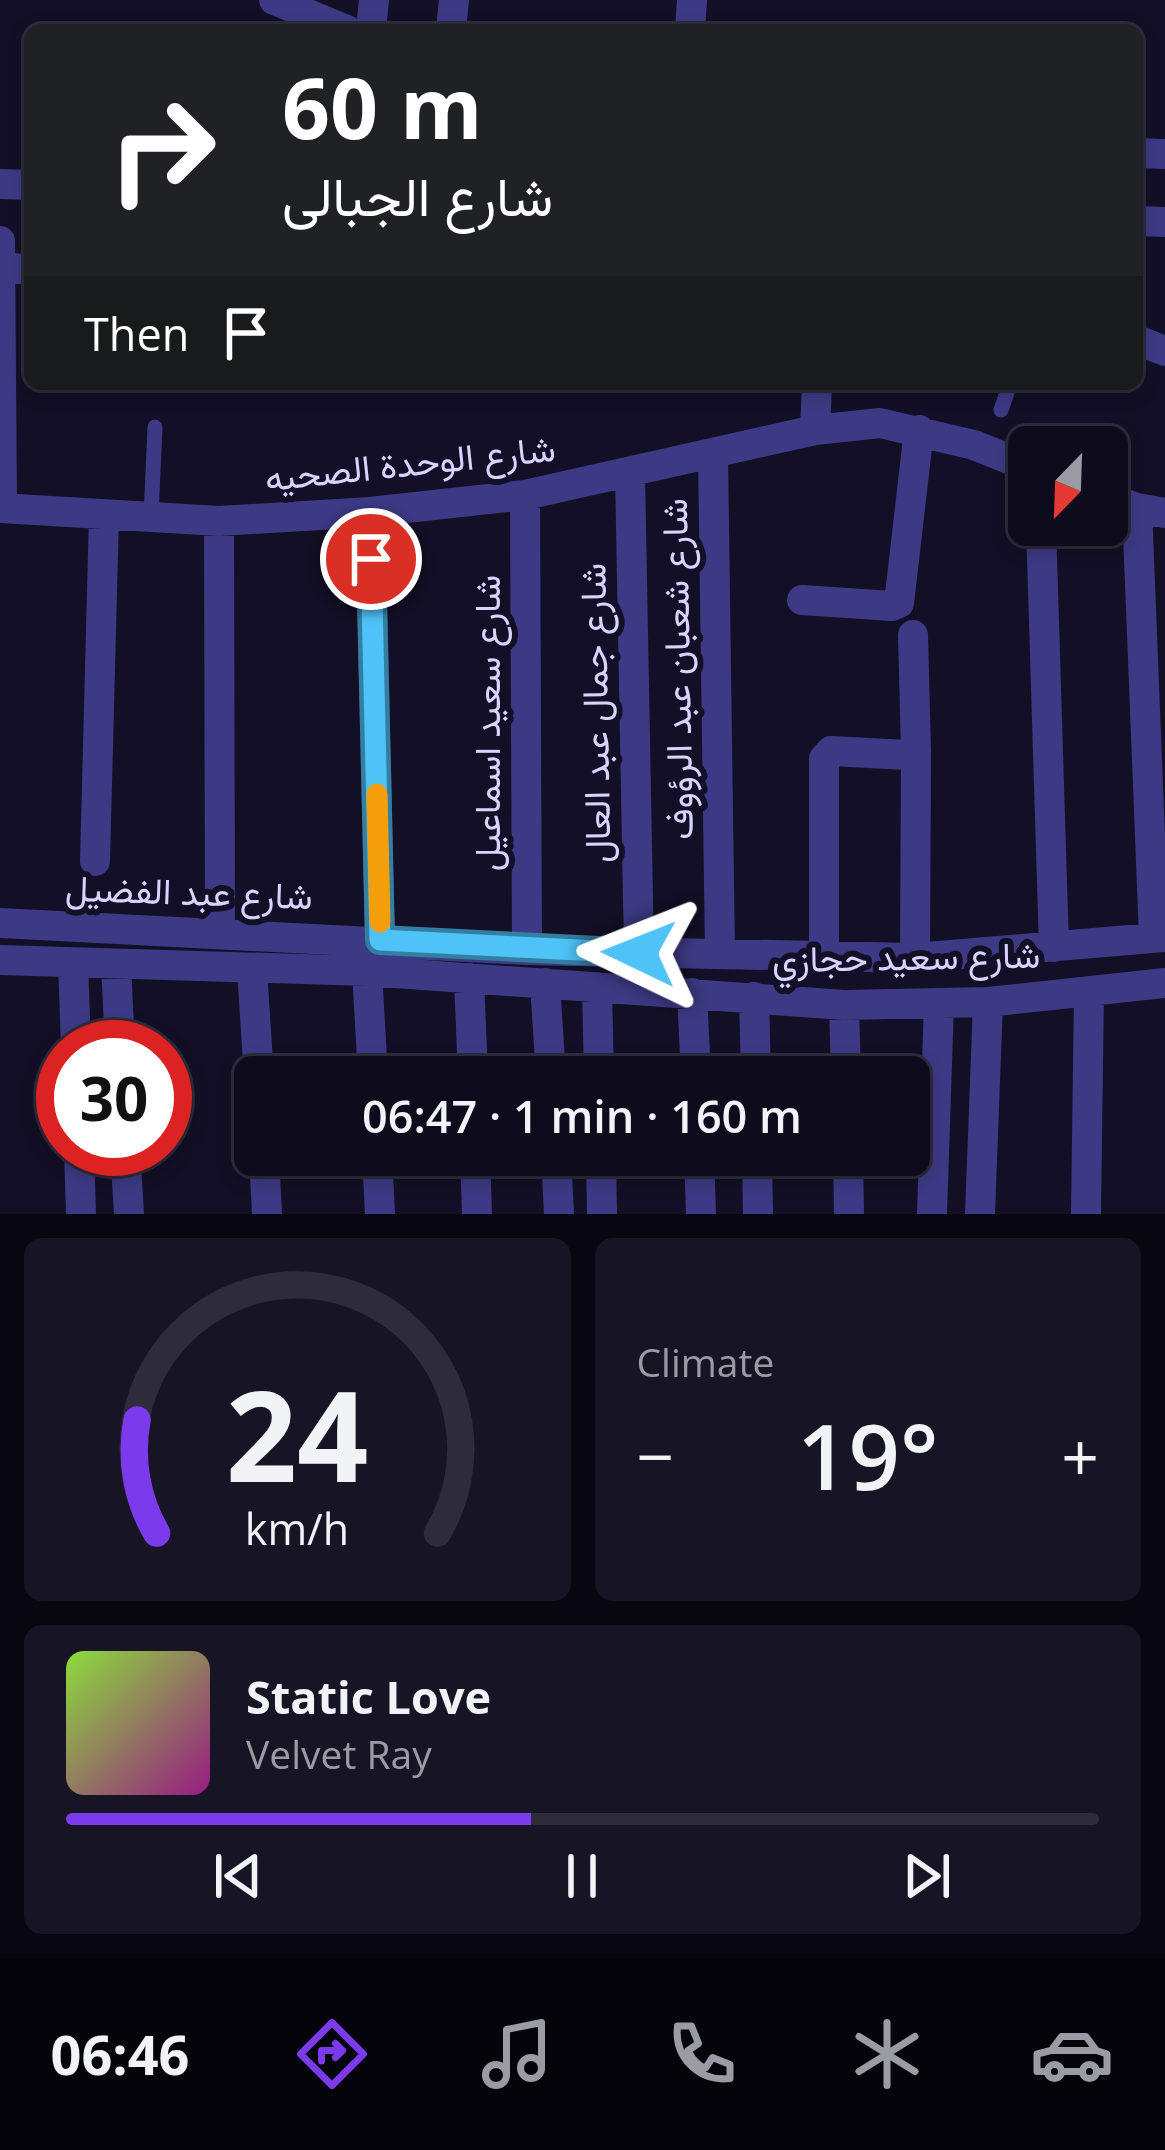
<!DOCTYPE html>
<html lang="en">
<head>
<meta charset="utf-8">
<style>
	body { margin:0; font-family:"Open Sans",Vazirmatn,sans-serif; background:#171425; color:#f1f3f6; height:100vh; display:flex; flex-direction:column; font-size:45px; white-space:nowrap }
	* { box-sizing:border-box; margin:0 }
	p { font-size:39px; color:#9b9ba3 }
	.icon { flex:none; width:66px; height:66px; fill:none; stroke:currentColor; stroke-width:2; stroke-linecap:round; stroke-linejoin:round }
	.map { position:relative; height:1214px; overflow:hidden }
	.panel { display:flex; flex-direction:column; gap:24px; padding:24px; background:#08060f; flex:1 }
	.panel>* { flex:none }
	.banner { position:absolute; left:24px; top:24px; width:1119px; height:366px; border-radius:18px; box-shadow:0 6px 18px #0003,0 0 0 3px #2e2b3b; background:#202124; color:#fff; overflow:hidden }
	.needle { width:78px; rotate:203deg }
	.tools { position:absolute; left:1008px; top:426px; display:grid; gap:24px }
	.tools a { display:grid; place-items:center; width:120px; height:120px; border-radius:18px; background:#0e0b1c; box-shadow:0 6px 18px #0003,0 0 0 3px #2e2b3b; font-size:60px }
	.speed { position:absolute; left:36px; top:1020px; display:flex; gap:24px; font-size:60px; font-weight:700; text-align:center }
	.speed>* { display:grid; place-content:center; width:156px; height:156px; border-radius:50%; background:#0e0b1c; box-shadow:0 6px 18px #0003,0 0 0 3px #2e2b3b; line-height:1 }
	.speed .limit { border:18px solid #d22; background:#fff; color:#111 }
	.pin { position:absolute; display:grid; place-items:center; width:102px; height:102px; color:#fff; margin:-51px; border:6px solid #fff; border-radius:50%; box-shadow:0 3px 12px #0007 }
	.me { position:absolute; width:132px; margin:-66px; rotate:272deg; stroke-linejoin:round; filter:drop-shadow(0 0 9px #0008) }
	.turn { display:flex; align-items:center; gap:42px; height:252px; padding:0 60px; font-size:54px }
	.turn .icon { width:156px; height:156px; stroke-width:2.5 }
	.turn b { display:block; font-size:84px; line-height:102px }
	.then { display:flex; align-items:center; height:114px; padding:0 60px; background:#0003; gap:24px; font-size:45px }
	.big { font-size:90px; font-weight:600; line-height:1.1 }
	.panel .tile { flex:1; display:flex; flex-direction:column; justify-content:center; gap:18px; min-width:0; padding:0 42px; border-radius:18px; background:#171425 }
	.panel .dial { align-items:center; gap:0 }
	.dial svg { height:312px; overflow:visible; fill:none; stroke:#2e2b3b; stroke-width:7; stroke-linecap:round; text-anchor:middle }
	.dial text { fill:#f1f3f6; stroke:none }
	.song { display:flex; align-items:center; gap:36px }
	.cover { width:144px; height:144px; border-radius:18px; background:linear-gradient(135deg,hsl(90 70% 55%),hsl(310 70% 35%)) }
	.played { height:12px; border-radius:6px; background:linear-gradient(90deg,#7c3aed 45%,#2e2b3b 45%) }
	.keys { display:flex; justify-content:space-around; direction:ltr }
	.heat { display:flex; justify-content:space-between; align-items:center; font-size:66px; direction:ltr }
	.panel .tiles { flex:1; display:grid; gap:24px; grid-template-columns:1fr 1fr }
	.tile:last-child { grid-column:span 2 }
	.trip { position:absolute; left:234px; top:1056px; width:696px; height:120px; border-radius:18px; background:#0e0b1c; box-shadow:0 6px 18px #0003,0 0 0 3px #2e2b3b; font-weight:600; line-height:120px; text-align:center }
	.menu { display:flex; height:192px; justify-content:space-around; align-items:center; background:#06040b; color:#9b9ba3 }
	.menu .icon { width:84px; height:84px }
	.menu .active { color:#7c3aed }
	.menu b { font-size:54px; color:#f1f3f6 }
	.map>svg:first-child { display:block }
</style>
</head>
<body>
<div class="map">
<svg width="1165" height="1214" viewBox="0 0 1165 1214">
	<rect width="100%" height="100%" fill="#130f26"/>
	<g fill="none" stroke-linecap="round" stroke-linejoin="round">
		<path stroke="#3d3a85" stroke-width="15" d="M1001,410L1010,384
			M151,517L155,427"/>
		<path stroke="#3d3a85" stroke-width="30" d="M371,30L374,0
			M451,30L454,0
			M690,30L692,0
			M1137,153L1165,154
			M0,184L30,185
			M1137,221L1165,222
			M0,241L2,508
			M0,266L30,270
			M815,430L817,384
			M713,455L720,954
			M630,473L639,953
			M525,495L527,950
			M1107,497L1137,508L1165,513
			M0,508L219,521L370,512L525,495L815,430L880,423L974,445L1029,467
			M1137,508L1154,937
			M370,512L380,939
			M219,521L220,933
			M1041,525L1054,947
			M802,600L892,606L899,603L919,430
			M95,861L104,515
			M0,923L527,950L915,958L1165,937
			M824,956V759L831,751L907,755L916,752L913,635
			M915,958L916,752
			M0,960L367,971L844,1005L988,1002L1165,983
			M73,963L76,1047
			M116,964L120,1047
			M252,970L259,1077
			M367,971L373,1077
			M469,978L473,1077
			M545,983L551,1077
			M597,987L599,1077
			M692,993L696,1077
			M754,997L756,1077
			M844,1005L846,1077
			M79,1149L81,1214
			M125,1149L129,1214
			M264,1155L267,1214
			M377,1155L380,1214
			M475,1155L477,1214
			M556,1155L559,1214
			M601,1155L602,1214
			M699,1155L701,1214
			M757,1155L758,1214
			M848,1155L849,1214
			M932,1214L939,1003
			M980,1214L988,1002
			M1086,1214L1089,991"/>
		<path stroke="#3d3a85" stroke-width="30" d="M274,0L347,30
			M1137,340L1165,351"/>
	</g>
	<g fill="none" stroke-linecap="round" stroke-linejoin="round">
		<g stroke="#337fa1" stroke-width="30">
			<path id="route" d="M371,559L380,940L639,953"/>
		</g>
		<use href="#route" stroke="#4fc3f7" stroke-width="21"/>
		<path stroke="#f59e0b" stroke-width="21" d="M377,794L380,922"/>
	</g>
	<g text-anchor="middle" stroke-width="12" stroke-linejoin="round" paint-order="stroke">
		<g font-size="36" fill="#d9d4ff" stroke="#130f26">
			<text transform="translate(410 463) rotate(-6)" y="13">شارع الوحدة الصحيه</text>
			<text transform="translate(677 669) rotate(-91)" y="13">شارع شعبان عبد الرؤوف</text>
			<text transform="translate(595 713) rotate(-91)" y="13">شارع جمال عبد العال</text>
			<text transform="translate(487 723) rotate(-90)" y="13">شارع سعيد اسماعيل</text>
			<text transform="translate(189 892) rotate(2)" y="13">شارع عبد الفضيل</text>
			<text transform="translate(906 957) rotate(-1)" y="13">شارع سعيد حجازي</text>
		</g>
	</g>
</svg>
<div class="tools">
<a><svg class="needle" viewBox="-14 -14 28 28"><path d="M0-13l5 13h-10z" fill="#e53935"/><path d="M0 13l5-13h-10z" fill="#9b9ba3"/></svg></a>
</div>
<div class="speed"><div class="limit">30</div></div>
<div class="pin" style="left:371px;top:559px;background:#d93025"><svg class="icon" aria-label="arrive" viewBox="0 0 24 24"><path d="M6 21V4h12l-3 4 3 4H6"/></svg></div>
<svg class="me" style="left:639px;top:953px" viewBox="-20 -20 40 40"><path d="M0-17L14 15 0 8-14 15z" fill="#4fc3f7" stroke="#fff" stroke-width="4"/></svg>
<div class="trip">06:47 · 1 min · 160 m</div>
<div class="banner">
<div class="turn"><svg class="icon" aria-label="right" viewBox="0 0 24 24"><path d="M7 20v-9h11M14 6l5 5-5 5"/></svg><div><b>60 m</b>شارع الجبالى</div></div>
<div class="then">Then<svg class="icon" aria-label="arrive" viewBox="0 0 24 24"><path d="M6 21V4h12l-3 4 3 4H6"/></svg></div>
</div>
</div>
<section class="panel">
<div class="tiles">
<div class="tile dial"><svg viewBox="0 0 100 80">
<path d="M14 69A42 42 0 1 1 86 69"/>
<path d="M14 69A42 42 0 0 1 9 40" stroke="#7c3aed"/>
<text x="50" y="56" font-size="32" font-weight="700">24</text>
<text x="50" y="72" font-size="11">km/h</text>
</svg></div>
<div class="tile"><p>Climate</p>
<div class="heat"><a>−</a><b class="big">19°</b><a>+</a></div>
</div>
<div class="tile">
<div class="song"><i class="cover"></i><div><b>Static Love</b><p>Velvet Ray</p></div></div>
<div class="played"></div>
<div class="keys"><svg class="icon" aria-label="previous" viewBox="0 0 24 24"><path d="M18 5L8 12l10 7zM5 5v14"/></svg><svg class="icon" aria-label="pause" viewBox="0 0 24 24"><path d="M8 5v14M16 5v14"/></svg><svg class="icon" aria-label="next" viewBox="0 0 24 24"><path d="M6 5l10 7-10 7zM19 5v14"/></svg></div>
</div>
</div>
</section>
<nav class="menu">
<b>06:46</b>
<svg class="icon active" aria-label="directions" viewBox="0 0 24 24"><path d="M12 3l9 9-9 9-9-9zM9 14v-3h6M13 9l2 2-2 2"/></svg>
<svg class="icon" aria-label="music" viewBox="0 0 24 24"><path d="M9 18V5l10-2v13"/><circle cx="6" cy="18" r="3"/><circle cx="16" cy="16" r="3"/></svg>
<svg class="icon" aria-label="phone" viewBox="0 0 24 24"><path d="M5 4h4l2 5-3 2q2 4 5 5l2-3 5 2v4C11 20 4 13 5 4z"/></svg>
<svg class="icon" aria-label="climate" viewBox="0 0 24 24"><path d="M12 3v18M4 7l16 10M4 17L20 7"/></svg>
<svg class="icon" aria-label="car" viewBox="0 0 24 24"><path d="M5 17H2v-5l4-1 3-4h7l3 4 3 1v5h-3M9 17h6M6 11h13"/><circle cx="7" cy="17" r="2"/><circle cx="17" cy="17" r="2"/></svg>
</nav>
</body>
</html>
